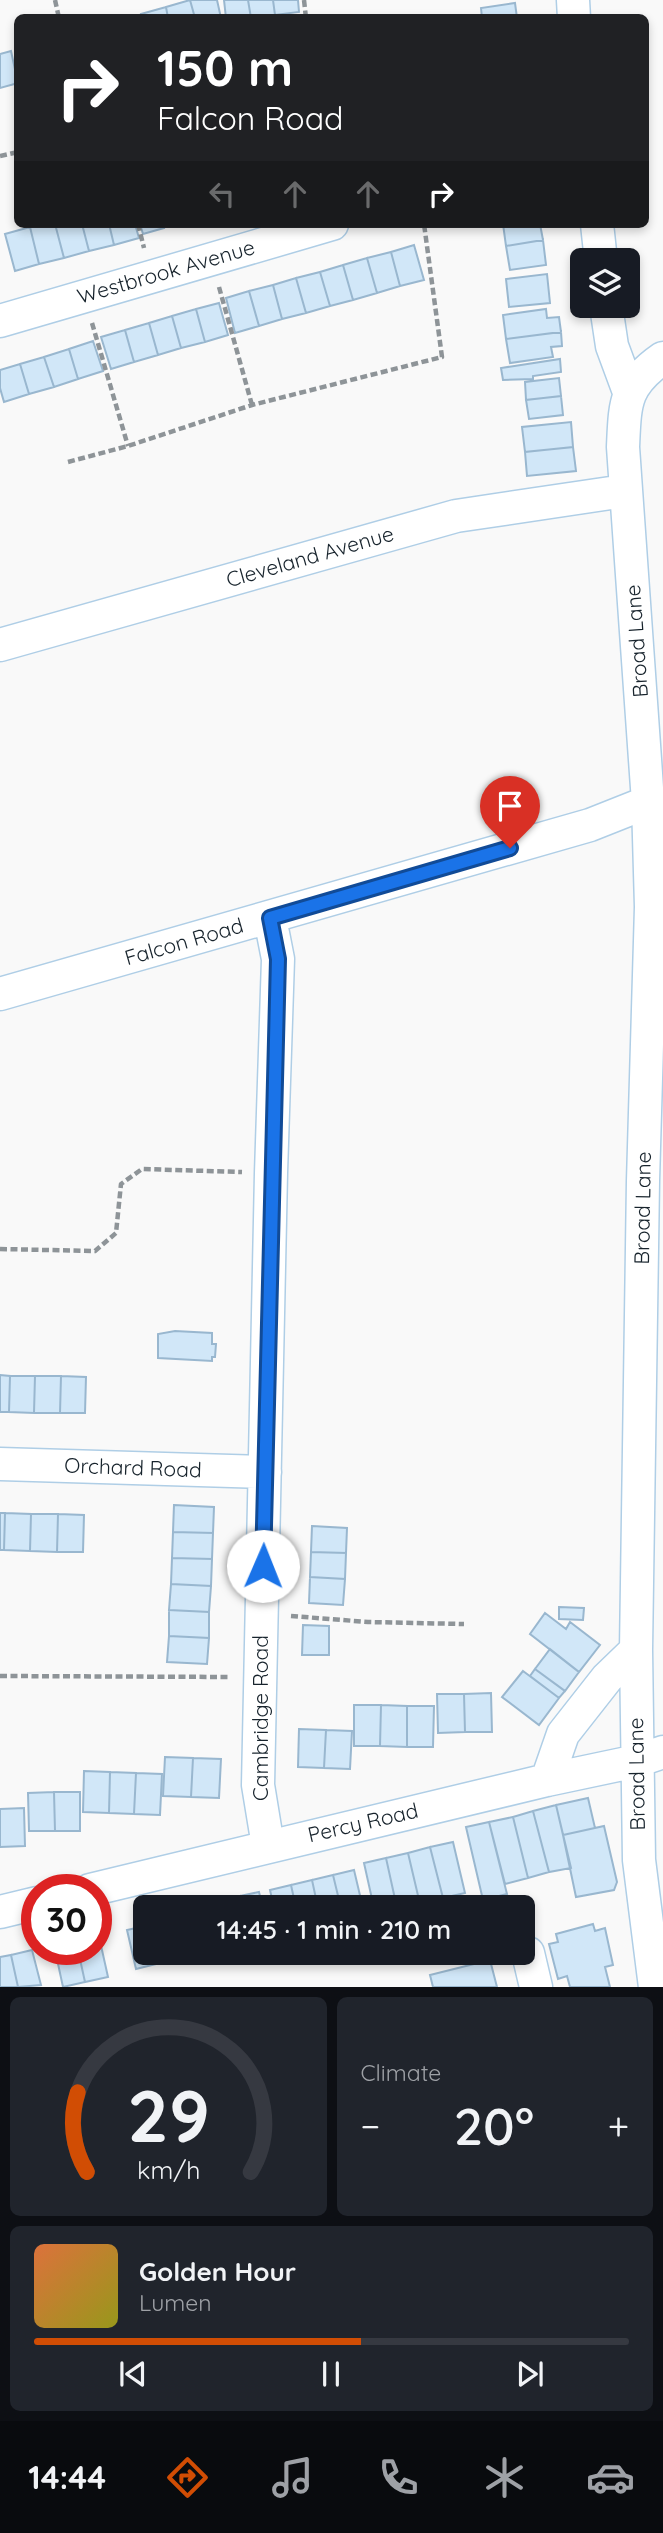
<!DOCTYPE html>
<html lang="en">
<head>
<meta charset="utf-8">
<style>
	body { margin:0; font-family:Quicksand,sans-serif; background:#20242c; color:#f1f3f6; height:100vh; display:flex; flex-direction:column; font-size:26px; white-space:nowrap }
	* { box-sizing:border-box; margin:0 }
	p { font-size:23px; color:#9ea1a6 }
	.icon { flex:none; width:38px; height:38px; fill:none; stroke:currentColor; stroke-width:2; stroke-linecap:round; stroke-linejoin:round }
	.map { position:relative; height:1987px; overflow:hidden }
	.side { display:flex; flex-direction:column; gap:10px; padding:10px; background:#0d0f14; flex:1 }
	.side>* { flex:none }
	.hud { position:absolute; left:14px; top:14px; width:635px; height:214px; border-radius:10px; box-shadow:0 4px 10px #0003; background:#202124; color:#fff; overflow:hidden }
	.controls { position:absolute; left:570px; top:248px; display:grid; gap:14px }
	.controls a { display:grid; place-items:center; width:70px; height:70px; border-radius:10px; background:#171b24; box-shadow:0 4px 10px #0003; font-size:35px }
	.speed { position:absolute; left:21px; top:1874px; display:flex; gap:14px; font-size:35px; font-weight:700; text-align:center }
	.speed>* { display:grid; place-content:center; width:91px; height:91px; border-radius:50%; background:#171b24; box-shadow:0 4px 10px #0003; line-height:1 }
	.speed .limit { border:10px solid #d22; background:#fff; color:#111 }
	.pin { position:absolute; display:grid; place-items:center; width:60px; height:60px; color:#fff; margin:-72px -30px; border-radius:50% 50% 50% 0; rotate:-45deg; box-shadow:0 0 7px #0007 }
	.pin .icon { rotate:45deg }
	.me { position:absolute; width:77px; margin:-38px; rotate:1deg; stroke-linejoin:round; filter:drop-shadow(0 0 5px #0008) }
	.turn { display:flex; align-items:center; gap:24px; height:147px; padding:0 28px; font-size:32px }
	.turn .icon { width:91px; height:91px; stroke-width:2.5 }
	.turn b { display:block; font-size:49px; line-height:60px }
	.lanes { display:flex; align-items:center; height:66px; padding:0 28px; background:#0003; justify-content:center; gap:35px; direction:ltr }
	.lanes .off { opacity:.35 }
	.big { font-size:52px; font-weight:600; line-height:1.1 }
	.side .widget { flex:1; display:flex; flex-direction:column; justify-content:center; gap:10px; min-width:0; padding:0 24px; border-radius:10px; background:#20242c }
	.side .dial { align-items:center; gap:0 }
	.dial svg { height:182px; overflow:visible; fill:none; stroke:#363941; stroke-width:7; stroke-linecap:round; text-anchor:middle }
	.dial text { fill:#f1f3f6; stroke:none }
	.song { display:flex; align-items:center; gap:21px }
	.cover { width:84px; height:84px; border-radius:10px; background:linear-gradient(135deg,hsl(20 70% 55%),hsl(60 70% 35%)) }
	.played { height:7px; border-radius:4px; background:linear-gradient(90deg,#d14d04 55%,#363941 55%) }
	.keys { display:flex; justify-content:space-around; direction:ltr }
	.heat { display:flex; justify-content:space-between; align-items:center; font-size:38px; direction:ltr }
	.side .tiles { flex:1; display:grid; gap:10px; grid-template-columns:1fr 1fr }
	.widget:last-child { grid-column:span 2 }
	.trip { position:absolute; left:133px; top:1895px; width:402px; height:70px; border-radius:10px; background:#171b24; box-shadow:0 4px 10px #0003; font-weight:600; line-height:70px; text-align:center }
	.tab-bar { display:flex; height:112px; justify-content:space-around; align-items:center; background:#090b0e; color:#9ea1a6 }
	.tab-bar .icon { width:49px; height:49px }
	.tab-bar .current { color:#d14d04 }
	.tab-bar b { font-size:32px; color:#f1f3f6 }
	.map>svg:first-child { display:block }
</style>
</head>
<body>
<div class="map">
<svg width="663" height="1987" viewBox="0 0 663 1987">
	<rect width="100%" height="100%" fill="#f9f9f9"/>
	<path fill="#d1e7f8" stroke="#99b7cf" stroke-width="2" d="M190,0H217L221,18H195Z
		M190,0L195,18H168L166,7Z
		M224,0H248L251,18H226Z
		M248,0H273L275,15L251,18Z
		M273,0H298L299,12L275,15Z
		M515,3L517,18H482L481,8Z
		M166,7L168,18H142L141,14Z
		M11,51L18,83L0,88V54Z
		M43,224H55L64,258L39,264L30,227Z
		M55,224H82L89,251L64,258Z
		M82,224H109L114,245L89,251Z
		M109,224H135L139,238L114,245Z
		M140,224H163L164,228L143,234Z
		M503,224H540L543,240L506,246Z
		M30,227L39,264L15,271L5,234Z
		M543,240L546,265L510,270L506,246Z
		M414,245L424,280L400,286L391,252Z
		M391,252L400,286L377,293L367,258Z
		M367,258L377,293L353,300L343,265Z
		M343,265L353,300L330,306L320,272Z
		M320,272L330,306L306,313L296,278Z
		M547,274L550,303L509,307L506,279Z
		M296,278L306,313L282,319L273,285Z
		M273,285L282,319L259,326L249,291Z
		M249,291L259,326L235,333L226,298Z
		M219,303L228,335L205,342L196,309Z
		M196,309L205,342L181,348L172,316Z
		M546,309L547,318L559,317L561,332L506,339L503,315Z
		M172,316L181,348L158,355L149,323Z
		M149,323L158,355L134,362L125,330Z
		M125,330L134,362L111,369L101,337Z
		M561,332L562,346L551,347L553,357L510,363L506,339Z
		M93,341L103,371L78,379L69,349Z
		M69,349L78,379L54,387L44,357Z
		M44,357L54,387L29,394L20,364Z
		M560,359L561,372L533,376V379L503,380L501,368Z
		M20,364L29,394L4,402L0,388V370Z
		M559,378L561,396L526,400L525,382Z
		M561,396L563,415L529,419L526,400Z
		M571,422L573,447L525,452L522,427Z
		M573,447L576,471L527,476L525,452Z
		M175,1331L212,1333V1344H216L215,1357H212V1361L158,1358V1334Z
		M0,1375L10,1376L9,1412H0Z
		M10,1376H35L34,1413L9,1412Z
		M35,1376H61L60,1413H34Z
		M61,1376L86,1377L85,1413H60Z
		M174,1505L214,1507L213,1533L173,1532Z
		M0,1513H5L4,1550H0Z
		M5,1513L31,1514L30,1551L4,1550Z
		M31,1514H58L57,1552L30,1551Z
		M58,1514L84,1515L83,1552H57Z
		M312,1526L347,1528L346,1553L311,1552Z
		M173,1532L213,1533L212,1559L172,1558Z
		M311,1552L346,1553L345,1579L310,1577Z
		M172,1558L212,1559L211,1586L171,1584Z
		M310,1577L345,1579L343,1605L309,1603Z
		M171,1584L211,1586L209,1612L169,1610Z
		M559,1607L584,1608L583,1620L559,1619Z
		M169,1610L209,1612V1638L169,1636Z
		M545,1613L566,1629L570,1622L600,1645L579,1672L530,1634Z
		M303,1625L329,1626V1655H302Z
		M169,1636L209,1638L207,1664L167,1662Z
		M550,1649L579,1672L565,1691L535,1669Z
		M535,1669L565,1691L559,1698L530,1676Z
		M523,1671L559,1698L539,1725L502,1697Z
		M491,1693L492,1732H465L464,1694Z
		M437,1694H464L465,1732L438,1733Z
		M354,1705H381L380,1746H354Z
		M381,1705L407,1706V1747L380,1746Z
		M407,1706H434L433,1747H407Z
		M299,1729L326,1730L324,1768L298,1767Z
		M326,1730L352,1731L350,1769L324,1768Z
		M165,1757L193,1758L191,1797L163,1796Z
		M193,1758L221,1759L219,1798L191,1797Z
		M84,1771L110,1772L109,1813L83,1812Z
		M110,1772L136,1773L134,1814L109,1813Z
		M136,1773L162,1774L160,1815L134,1814Z
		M54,1792L55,1831H29L28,1793Z
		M54,1792H80V1831H55Z
		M588,1798L595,1828L563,1835L556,1805Z
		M556,1805L571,1868L549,1872L533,1811Z
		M24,1808L25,1846L0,1847V1809Z
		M533,1811L549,1872L528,1878L513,1817Z
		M513,1817L528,1878L505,1884L489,1822Z
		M489,1822L507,1894L483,1900L466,1827Z
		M604,1826L617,1882L614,1890L576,1897L563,1835Z
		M453,1842L465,1893L443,1898L430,1847Z
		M430,1847L443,1898L420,1904L408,1853Z
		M408,1853L420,1904L397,1908L386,1858Z
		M386,1858L397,1908H374L364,1863Z
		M354,1870L363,1908H341L333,1875Z
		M333,1875L341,1908H318L312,1880Z
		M312,1880L318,1908H296L291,1885Z
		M291,1885L296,1908H274L270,1890Z
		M259,1892L263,1908H243L240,1896Z
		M240,1896L243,1908H223L221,1901Z
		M593,1924L595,1931L605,1928L613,1965L605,1967L610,1987H570L567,1976L558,1979L549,1944L558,1942L556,1934Z
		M145,1926V1953H153L156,1964L136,1969L127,1930Z
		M98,1932L108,1977L85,1982L78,1950H96V1933Z
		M32,1950L41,1985L18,1987L11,1955Z
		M55,1950H78L85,1982L63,1987Z
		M153,1953H174L176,1960L156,1964Z
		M11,1955L18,1987H0V1957Z
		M490,1960L497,1987H433L430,1975Z"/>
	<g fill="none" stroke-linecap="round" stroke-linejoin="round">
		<g stroke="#afcee6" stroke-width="35">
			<path id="minor" d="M573,0L574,18
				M597,224L601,261
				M606,306L612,346L629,392
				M0,321L332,224
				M0,645L456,516L624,491
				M0,994L590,825L648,802
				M0,1464L265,1472
				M547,1780L563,1734L607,1678L636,1650
				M268,1846L258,1785L271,1173L278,959L270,918
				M90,1890L547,1780L637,1761L663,1752
				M0,1912L37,1903
				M528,1953L536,1987
				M655,1987L639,1860L636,1650L643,1181L651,907L648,802L623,447C625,403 624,385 663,358"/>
		</g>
		<path stroke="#8e9498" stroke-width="4.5" stroke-dasharray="7 3.5" stroke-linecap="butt" d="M55,0L59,18
			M304,0L306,18
			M0,156L18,152
			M138,224L144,248
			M219,287L252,405
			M92,323L128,446
			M68,462L128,446L252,405L442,357L424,224
			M0,1249L95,1251L116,1233L121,1184L142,1169L242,1172
			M291,1616L368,1622L464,1624
			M0,1676L230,1677"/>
		<use href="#minor" stroke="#fff" stroke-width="32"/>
	</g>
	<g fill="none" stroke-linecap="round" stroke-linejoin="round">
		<g stroke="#114b97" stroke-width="18">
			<path id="route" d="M263,1566L278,959L270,918L510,848"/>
		</g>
		<use href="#route" stroke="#1a73e8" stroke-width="12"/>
	</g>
	<g text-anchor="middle" stroke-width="5" stroke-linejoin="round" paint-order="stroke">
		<g font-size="21" fill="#17232c" stroke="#fff">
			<text transform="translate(166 272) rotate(-16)" y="7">Westbrook Avenue</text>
			<text transform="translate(310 557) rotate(-16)" y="7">Cleveland Avenue</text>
			<text transform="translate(637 641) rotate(-94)" y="7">Broad Lane</text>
			<text transform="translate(184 942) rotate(-16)" y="7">Falcon Road</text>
			<text transform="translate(643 1208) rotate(-89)" y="7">Broad Lane</text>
			<text transform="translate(133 1468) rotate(2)" y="7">Orchard Road</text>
			<text transform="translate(261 1718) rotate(-90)" y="7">Cambridge Road</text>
			<text transform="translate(637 1774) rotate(-91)" y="7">Broad Lane</text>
			<text transform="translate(363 1823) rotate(-13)" y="7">Percy Road</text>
		</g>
	</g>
</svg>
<div class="controls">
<a><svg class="icon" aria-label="layers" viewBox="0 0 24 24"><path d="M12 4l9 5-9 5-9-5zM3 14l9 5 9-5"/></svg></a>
</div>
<div class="speed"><div class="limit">30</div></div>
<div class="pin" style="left:510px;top:848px;background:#d93025"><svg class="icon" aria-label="arrive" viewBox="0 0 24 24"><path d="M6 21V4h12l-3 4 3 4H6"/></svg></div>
<svg class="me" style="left:263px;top:1566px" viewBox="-20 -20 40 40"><circle r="19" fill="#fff"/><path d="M0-13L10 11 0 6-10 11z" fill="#1a73e8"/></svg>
<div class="trip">14:45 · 1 min · 210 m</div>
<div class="hud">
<div class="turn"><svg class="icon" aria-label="right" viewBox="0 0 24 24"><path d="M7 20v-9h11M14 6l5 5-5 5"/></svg><div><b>150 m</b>Falcon Road</div></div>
<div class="lanes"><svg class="icon off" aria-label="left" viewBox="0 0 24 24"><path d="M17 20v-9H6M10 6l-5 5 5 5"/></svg><svg class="icon off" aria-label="ahead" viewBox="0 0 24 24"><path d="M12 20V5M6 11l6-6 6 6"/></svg><svg class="icon off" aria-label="ahead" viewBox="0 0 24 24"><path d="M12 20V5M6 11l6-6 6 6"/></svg><svg class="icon" aria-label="right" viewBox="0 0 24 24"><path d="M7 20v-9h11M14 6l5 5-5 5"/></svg></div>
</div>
</div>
<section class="side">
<div class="tiles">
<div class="widget dial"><svg viewBox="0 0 100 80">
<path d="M14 69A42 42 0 1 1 86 69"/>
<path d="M14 69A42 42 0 0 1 10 34" stroke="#d14d04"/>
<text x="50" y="56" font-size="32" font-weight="700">29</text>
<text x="50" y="72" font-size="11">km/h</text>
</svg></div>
<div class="widget"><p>Climate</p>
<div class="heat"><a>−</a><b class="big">20°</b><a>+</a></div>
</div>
<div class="widget">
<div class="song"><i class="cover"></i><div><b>Golden Hour</b><p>Lumen</p></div></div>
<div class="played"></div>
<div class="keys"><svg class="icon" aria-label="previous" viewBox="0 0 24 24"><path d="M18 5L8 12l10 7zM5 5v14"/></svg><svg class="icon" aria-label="pause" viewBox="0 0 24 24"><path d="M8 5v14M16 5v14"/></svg><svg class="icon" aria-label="next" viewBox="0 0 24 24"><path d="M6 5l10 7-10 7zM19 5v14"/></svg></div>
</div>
</div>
</section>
<nav class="tab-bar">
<b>14:44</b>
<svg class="icon current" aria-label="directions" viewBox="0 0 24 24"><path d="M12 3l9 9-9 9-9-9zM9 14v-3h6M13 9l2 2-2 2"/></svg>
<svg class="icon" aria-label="music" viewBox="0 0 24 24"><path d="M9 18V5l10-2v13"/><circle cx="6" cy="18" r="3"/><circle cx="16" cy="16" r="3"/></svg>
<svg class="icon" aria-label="phone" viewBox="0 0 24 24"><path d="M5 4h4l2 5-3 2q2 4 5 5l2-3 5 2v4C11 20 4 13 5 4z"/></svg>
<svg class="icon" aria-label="climate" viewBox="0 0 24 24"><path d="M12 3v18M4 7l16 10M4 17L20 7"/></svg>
<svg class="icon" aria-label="car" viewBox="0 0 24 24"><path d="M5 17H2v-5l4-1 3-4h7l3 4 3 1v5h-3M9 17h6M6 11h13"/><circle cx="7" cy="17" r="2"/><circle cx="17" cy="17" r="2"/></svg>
</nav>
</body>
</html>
